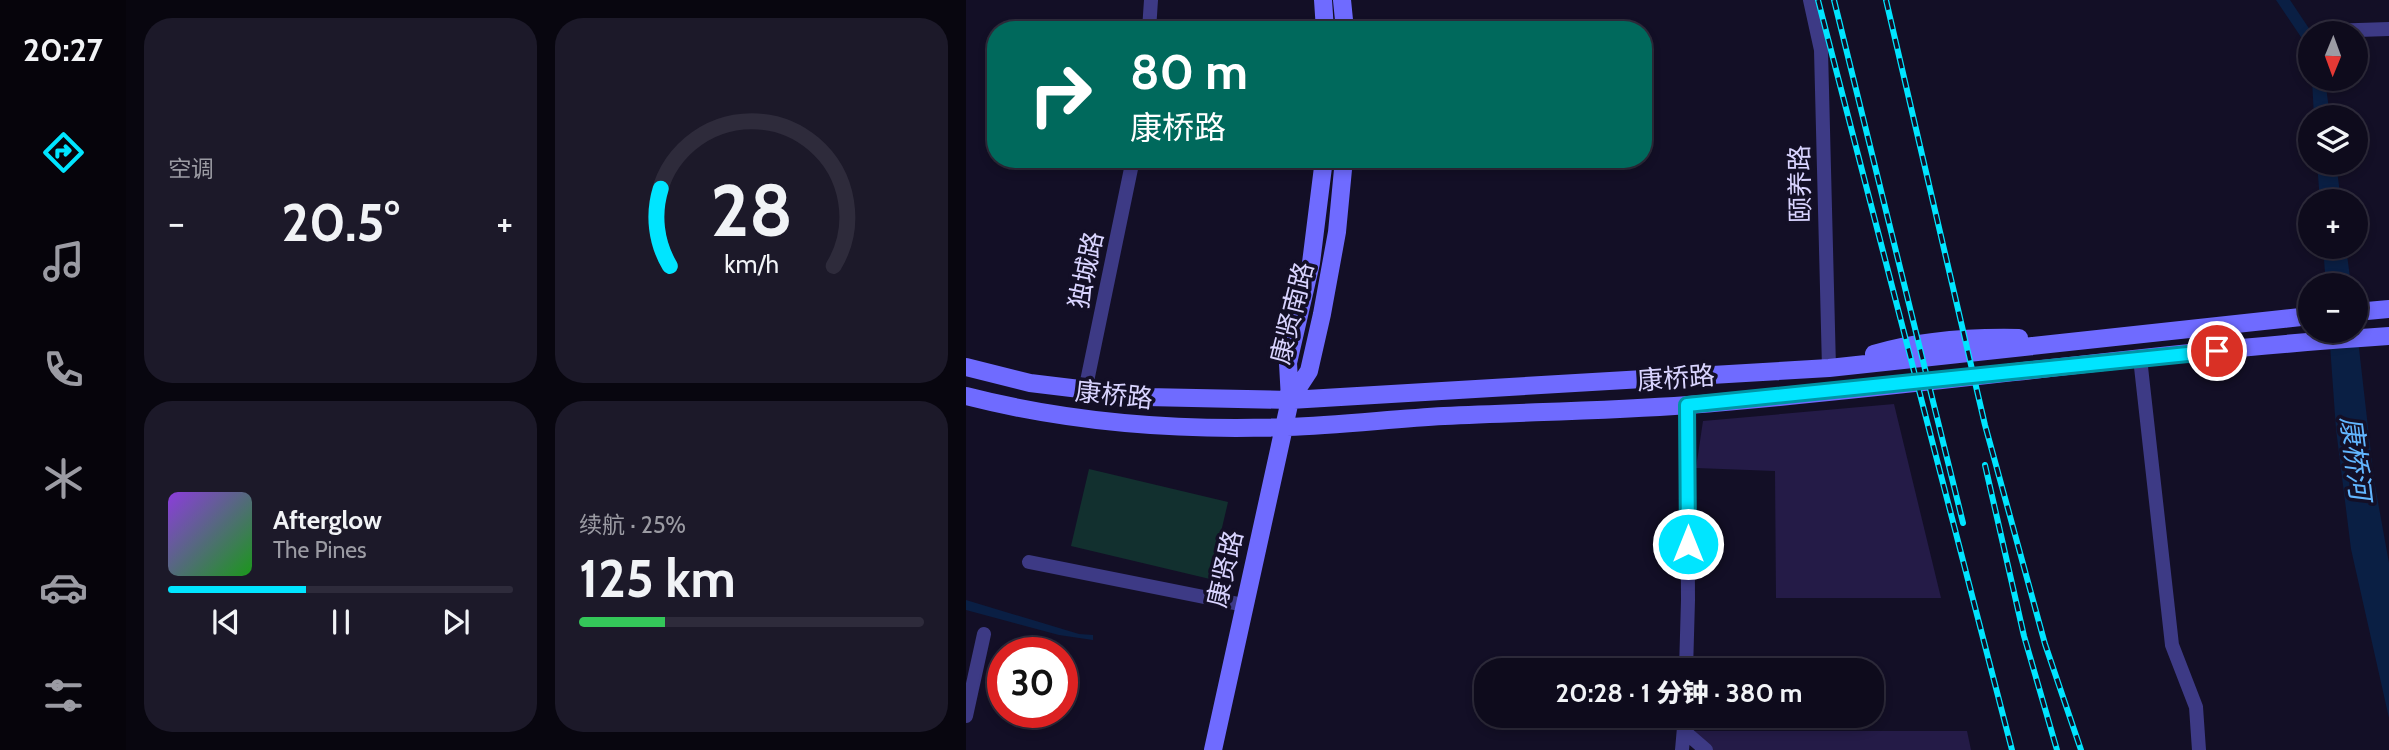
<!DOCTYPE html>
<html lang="zh">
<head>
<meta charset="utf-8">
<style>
	body { margin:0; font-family:Cabin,"Noto Sans SC",sans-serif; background:#1c1929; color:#f1f3f6; height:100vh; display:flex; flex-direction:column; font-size:26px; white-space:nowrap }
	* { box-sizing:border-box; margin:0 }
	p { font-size:23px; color:#9b9ba3 }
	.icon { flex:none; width:38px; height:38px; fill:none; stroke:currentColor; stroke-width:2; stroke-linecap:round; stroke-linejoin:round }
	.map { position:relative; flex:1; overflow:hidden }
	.drawer { display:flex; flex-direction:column; gap:18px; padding:18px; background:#08060f; width:840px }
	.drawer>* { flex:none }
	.banner { position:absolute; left:21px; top:21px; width:665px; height:147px; border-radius:28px; box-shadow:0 4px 10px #0003,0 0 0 2px #2e2b3b; background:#00695c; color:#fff; overflow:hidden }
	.needle { width:46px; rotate:181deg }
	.controls { position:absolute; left:1332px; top:21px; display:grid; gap:14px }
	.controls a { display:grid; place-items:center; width:70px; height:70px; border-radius:50%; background:#0e0b1c; box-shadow:0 4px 10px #0003,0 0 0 2px #2e2b3b; font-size:35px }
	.speed { position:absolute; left:21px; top:637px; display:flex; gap:14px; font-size:35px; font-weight:700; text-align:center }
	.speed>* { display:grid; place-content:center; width:91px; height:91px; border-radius:50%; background:#0e0b1c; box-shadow:0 4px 10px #0003,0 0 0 2px #2e2b3b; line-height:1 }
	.speed .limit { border:10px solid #d22; background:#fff; color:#111 }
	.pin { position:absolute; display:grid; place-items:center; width:60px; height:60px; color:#fff; margin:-30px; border:4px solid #fff; border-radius:50%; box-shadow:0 2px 7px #0007 }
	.me { position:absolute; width:77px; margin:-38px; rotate:0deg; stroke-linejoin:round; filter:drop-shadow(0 0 5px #0008) }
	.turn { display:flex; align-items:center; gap:24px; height:147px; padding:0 28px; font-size:32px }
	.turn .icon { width:91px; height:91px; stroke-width:2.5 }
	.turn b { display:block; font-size:49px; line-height:60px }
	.big { font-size:52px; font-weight:800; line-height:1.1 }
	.drawer .widget { flex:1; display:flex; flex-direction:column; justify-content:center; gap:10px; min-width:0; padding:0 24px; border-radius:28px; background:#1c1929 }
	.drawer .dial { align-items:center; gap:0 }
	.dial svg { height:182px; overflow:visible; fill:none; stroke:#2e2b3b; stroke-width:7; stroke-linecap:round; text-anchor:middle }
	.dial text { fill:#f1f3f6; stroke:none }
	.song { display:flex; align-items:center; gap:21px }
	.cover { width:84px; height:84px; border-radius:10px; background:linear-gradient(135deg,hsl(270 70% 55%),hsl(120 70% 35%)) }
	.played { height:7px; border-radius:4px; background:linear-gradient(90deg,#00e5ff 40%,#2e2b3b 40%) }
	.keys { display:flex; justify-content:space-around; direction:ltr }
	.heat { display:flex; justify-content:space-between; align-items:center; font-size:38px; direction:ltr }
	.charge { height:10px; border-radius:5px; background:linear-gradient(90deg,#34c759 25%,#2e2b3b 0) }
	.drawer .tiles { flex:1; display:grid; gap:18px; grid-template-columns:repeat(2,1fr) }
	.trip { position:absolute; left:508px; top:658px; width:410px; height:70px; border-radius:28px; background:#0e0b1c; box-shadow:0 4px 10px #0003,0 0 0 2px #2e2b3b; font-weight:800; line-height:70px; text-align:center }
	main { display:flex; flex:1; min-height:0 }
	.menu { display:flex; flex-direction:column; width:126px; justify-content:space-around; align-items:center; background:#06040b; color:#9b9ba3 }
	.menu .icon { width:49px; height:49px }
	.menu .current { color:#00e5ff }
	.menu b { font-size:32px; color:#f1f3f6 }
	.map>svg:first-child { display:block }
</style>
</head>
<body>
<main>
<nav class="menu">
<b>20:27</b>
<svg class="icon current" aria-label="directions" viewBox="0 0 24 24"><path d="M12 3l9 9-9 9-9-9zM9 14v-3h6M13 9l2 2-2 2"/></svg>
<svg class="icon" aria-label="music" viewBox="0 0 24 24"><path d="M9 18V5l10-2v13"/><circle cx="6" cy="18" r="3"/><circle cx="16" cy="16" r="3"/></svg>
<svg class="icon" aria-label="phone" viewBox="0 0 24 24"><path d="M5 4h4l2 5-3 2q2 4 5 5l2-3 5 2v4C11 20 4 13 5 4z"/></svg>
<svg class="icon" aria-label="climate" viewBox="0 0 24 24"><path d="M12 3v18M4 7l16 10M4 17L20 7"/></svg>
<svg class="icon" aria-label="car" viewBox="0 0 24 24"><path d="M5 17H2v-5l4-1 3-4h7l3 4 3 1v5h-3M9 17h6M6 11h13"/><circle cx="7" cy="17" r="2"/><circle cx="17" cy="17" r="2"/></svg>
<svg class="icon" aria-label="filters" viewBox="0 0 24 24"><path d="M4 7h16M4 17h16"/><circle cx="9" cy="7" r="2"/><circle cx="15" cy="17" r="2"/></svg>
</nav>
<section class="drawer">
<div class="tiles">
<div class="widget"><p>空调</p>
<div class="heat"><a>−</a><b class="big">20.5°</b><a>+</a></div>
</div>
<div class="widget dial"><svg viewBox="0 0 100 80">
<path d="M14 69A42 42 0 1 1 86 69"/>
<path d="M14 69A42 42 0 0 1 10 35" stroke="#00e5ff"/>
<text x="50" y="56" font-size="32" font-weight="700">28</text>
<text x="50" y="72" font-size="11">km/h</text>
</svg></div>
<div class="widget">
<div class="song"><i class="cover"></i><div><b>Afterglow</b><p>The Pines</p></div></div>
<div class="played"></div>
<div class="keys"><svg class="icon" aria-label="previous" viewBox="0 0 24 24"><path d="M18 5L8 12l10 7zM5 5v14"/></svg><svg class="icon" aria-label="pause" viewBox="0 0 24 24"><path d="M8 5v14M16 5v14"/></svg><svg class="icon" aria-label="next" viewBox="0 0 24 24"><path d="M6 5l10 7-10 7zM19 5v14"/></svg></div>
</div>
<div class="widget"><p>续航 · 25%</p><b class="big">125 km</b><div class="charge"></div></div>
</div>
</section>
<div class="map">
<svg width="1423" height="750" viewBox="0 0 1423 750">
	<rect width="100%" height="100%" fill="#130f26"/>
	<path fill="#12302f" d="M123,469L262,502L244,579L105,546Z"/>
	<path fill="#0a1f44" d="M1310,0H1324L1346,33H1344V57L1337,40Z
		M1346,79H1359L1364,117H1348Z
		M1351,163H1370L1375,201H1354Z
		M1357,247H1380L1385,285H1360Z
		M1390,322L1408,480L1423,563V718L1385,549L1370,429L1363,331H1390Z
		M0,600L113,634L127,635V640L93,635L0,610Z"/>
	<path fill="#241b47" d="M928,404L975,598H810L809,471L730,468L737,421Z
		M718,731H1001L1005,750H740Z"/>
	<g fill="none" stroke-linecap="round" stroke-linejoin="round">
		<path stroke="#3d3a85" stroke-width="14" d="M844,0L855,50L863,368
			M183,30L185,0
			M1362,31L1423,29
			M1174,358L1206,645L1230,707L1233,750
			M119,391L167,159
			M63,562L278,605
			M720,670L722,600L721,405
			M0,716L18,634
			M718,731L740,750
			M716,750L719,716"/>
		<path stroke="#6f6bff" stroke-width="18" d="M357,0L359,30
			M376,0L379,30
			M1390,312L1423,309
			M908,354C955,340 1004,337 1053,338
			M0,367L64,383L180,397L324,400L863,368L1344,316
			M0,396C105,423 213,431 321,427C373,425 426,419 478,416C560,412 641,411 722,405C956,387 1189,351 1423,336
			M324,400L343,371L356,314L371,232L378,159
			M247,750L324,400L322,363L345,263L358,159"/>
		<g stroke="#00e5ff" stroke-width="6">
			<path id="rail" d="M852,0L1046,750
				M868,0L997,523
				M920,0L1019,425L1079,644L1115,750
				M1019,465L1058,636L1091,750"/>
		</g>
		<use href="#rail" stroke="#130f26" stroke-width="3.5" stroke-dasharray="10" stroke-linecap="butt"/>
	</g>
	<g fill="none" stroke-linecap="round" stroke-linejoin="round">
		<g stroke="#0095a6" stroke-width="18">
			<path id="route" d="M722,544L721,405L1251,351"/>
		</g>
		<use href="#route" stroke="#00e5ff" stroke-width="12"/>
	</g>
	<g text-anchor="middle" stroke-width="7" stroke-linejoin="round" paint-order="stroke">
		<g font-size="26" fill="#d9d4ff" stroke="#130f26">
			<text transform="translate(834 184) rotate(-91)" y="9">颐养路</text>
			<text transform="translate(120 270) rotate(-78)" y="9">独城路</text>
			<text transform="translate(326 313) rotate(-76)" y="9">康贤南路</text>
			<text transform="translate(710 378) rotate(-4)" y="9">康桥路</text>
			<text transform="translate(148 395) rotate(6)" y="9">康桥路</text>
			<text transform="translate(259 569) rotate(-77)" y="9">康贤路</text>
		</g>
		<g font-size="28" font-style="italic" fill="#62b6ff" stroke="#130f26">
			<text transform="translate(1390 458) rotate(83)" y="10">康桥河</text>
		</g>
	</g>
</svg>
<div class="controls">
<a><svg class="needle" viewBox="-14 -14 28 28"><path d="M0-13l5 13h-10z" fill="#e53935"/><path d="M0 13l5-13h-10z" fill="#9b9ba3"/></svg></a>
<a><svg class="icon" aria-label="layers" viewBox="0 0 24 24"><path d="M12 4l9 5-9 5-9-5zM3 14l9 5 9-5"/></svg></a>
<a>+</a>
<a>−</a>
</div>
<div class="speed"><div class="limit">30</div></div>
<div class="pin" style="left:1251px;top:351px;background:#d93025"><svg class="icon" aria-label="arrive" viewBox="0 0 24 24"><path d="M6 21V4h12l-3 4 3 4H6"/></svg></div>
<svg class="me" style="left:722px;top:544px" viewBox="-20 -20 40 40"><circle r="17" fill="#00e5ff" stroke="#fff" stroke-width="3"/><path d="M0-11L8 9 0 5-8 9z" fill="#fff"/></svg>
<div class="trip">20:28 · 1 分钟 · 380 m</div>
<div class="banner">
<div class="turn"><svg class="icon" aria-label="right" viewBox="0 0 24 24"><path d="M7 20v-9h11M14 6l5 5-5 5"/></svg><div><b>80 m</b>康桥路</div></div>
</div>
</div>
</main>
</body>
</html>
